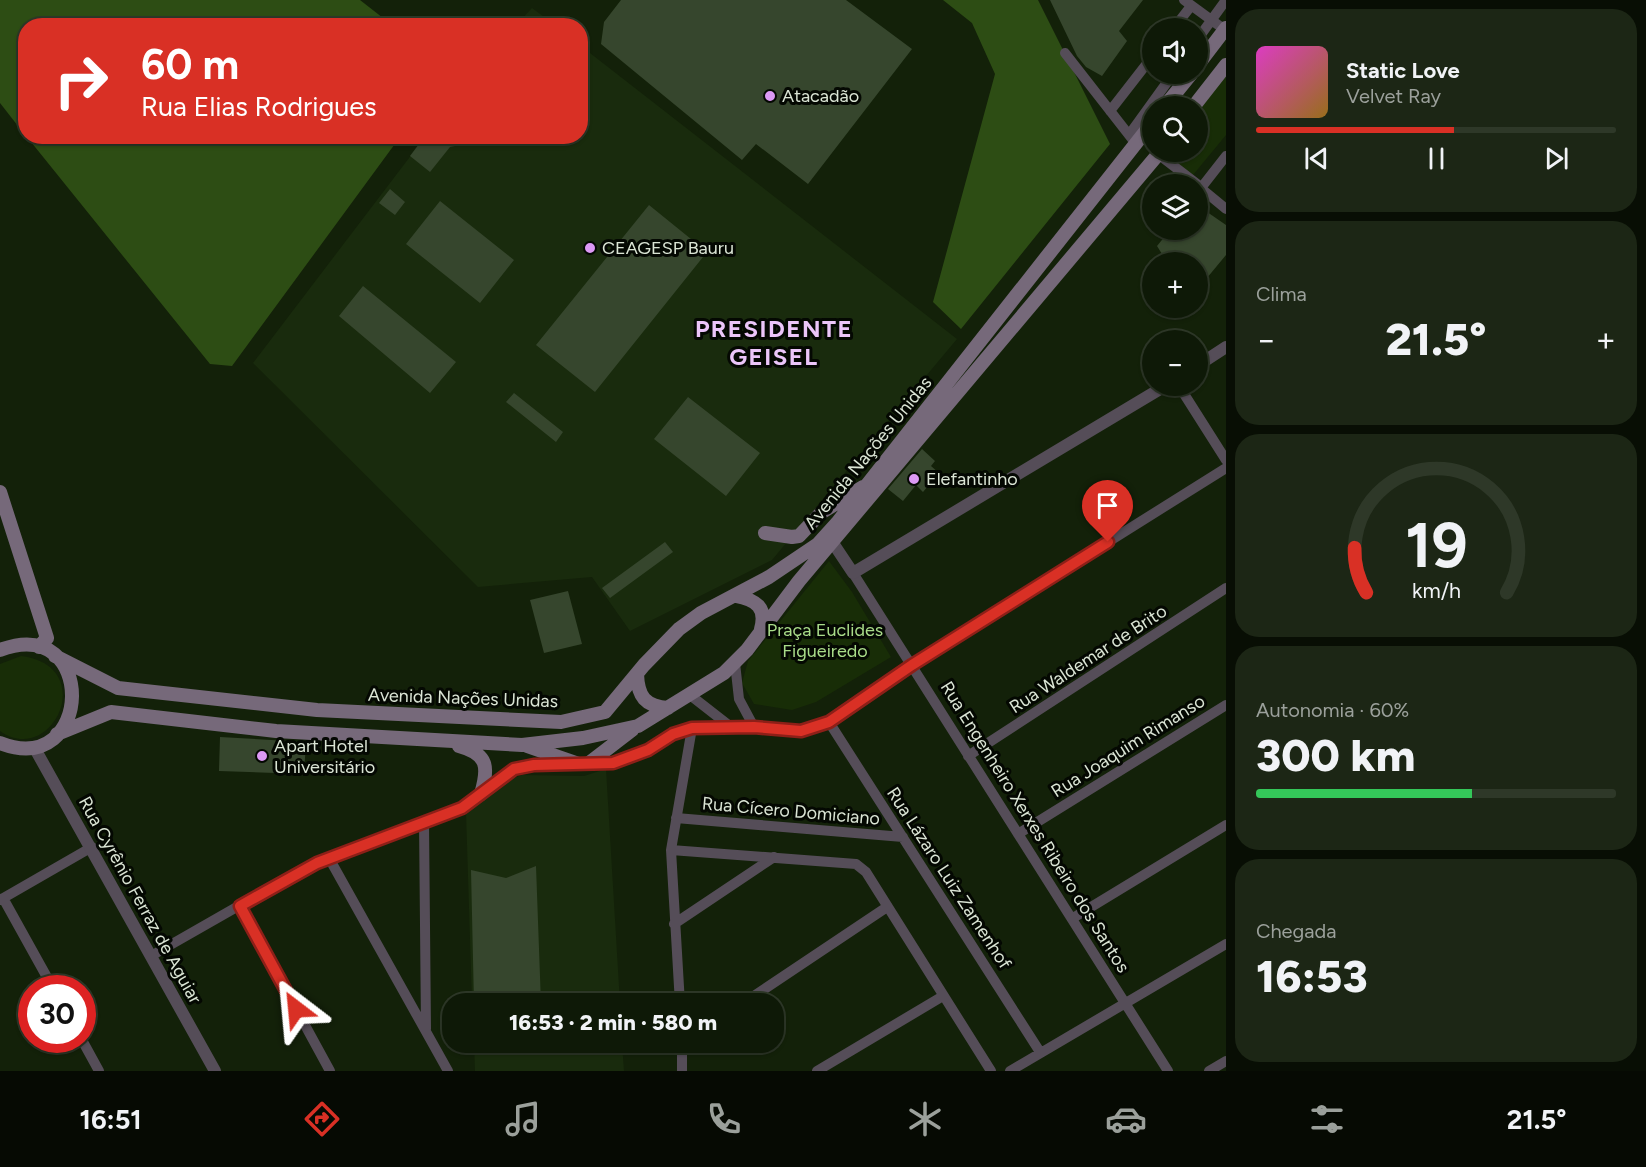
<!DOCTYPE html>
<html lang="pt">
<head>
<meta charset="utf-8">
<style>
	body { margin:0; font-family:Figtree,sans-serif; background:#1c2615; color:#f1f3f6; height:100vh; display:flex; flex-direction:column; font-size:22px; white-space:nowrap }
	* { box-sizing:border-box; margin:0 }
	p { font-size:20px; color:#9ba09b }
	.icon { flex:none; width:33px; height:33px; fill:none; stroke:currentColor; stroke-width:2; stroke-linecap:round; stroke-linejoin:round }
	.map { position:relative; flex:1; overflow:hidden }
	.details { display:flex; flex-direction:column; gap:9px; padding:9px; background:#080e04; width:420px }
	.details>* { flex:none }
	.hud { position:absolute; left:18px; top:18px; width:570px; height:126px; border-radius:24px; box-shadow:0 2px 4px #0004,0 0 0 2px #2e3828; background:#d93025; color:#fff; overflow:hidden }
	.controls { position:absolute; left:1142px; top:18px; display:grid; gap:12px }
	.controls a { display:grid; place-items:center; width:66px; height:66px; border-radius:50%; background:#0e1907; box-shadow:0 2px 4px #0004,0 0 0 2px #2e3828; font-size:30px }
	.speed { position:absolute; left:18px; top:975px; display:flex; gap:12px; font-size:30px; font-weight:700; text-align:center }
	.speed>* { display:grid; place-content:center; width:78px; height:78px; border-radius:50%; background:#0e1907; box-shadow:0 2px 4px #0004,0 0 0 2px #2e3828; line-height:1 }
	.speed .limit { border:9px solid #d22; background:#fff; color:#111 }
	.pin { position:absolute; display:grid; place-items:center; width:51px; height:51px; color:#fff; margin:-62px -26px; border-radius:50% 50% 50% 0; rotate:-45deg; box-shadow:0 0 6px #0007 }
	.pin .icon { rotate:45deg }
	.me { position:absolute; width:66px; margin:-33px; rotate:331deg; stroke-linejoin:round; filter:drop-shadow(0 0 4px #0008) }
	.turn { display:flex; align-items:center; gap:21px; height:126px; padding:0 24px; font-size:27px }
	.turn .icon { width:78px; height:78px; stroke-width:2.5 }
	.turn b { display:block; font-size:42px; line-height:51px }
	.big { font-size:45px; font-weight:800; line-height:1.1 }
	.details .widget { flex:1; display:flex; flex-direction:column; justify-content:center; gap:9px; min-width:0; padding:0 21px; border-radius:24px; background:#1c2615 }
	.details .dial { align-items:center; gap:0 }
	.dial svg { height:156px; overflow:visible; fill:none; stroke:#2e3828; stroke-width:7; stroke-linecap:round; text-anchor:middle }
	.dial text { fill:#f1f3f6; stroke:none }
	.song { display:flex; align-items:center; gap:18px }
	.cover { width:72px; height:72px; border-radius:9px; background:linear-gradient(135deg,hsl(310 70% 55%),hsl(40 70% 35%)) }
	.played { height:6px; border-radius:3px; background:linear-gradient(90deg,#d93025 55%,#2e3828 55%) }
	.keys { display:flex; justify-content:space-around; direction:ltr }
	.heat { display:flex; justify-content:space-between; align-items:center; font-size:33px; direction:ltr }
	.charge { height:9px; border-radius:4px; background:linear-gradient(90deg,#34c759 60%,#2e3828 0) }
	.trip { position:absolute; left:442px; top:993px; width:342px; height:60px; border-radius:24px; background:#0e1907; box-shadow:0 2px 4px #0004,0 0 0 2px #2e3828; font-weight:800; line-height:60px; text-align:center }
	.dock { display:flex; height:96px; justify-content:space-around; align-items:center; background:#060a03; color:#9ba09b }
	.dock .icon { width:42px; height:42px }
	.dock .current { color:#d93025 }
	.dock b { font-size:27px; color:#f1f3f6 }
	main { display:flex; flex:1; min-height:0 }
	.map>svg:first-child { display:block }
</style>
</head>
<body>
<main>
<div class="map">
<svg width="1226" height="1071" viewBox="0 0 1226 1071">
	<rect width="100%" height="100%" fill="#132109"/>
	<path fill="#192b0d" d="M532,8L555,25H516Z
		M581,46L957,339L772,560L630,631L592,577L478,587L253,363L425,137L580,136Z
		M606,769L620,1003H472L466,813L505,781L522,775L584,776Z
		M474,1043H622L624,1071H475Z"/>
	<path fill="#182d07" d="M1226,72V135L1193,175L1163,154L1165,152H1197V109Z
		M829,561L852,592L891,657L816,702L792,710L754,704L742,683L748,661Z
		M21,656C100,666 52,768 0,731V664Z"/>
	<path fill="#2d4d14" d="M0,0H360L392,25L26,26L25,135L0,103Z
		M943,0H1038L1110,144L961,329L933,302L995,74L972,23Z
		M27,137H400L232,366L210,364Z"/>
	<path fill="#36462d" d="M621,0H846L912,49L808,184L756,144L742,160L601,44L604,22Z
		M1050,0H1143L1119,31L1127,41L1102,76L1086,67L1077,56Z
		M425,136H479L480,141L450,147L430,172L410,156Z
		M390,189L405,202L395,215L379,203Z
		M440,201L514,260L480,303L406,244Z
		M649,205L707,252L595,392L536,345Z
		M1197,205L1226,225V255L1197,290V262H1167L1157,246L1170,230H1197Z
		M363,286L456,362L430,393L339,316Z
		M514,393L563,432L556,442L506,402Z
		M688,397L760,453L726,496L654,439Z
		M922,449L935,461L931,466L939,473L923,492L916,485L903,501L888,489Z
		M665,542L673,552L610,598L602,588Z
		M568,591L582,644L544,653L530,600Z
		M220,737L306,742L304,774L219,771Z
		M536,866L541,1004H474L471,870L506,878Z
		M618,993L619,1004H605V994Z
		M589,1042H606V1053L590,1054Z"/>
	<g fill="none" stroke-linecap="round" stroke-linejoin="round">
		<path stroke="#554d58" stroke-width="10" d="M1184,0L1225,30
			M1174,28L1191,6
			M1197,40L1226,0
			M1065,53L1136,144
			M1110,111L1152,57
			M1129,135L1173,74
			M1158,154L1197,184
			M1197,185L1226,209
			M1201,188L1226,156
			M1179,386L1226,460
			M853,573L1168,1071
			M735,663L739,699L754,727
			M690,695L731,727
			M829,722L1040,1052
			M968,756L1226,588
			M676,818L903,837
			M424,822L426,1029
			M1018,834L1226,705
			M671,850L856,864L866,872L991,1071
			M329,858L448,1071
			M3,898L53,988
			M0,900L92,847
			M240,906L330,1071
			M1073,918L1226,825
			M674,924L774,857
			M151,956L305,868L462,808L514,769L534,765L613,763L648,750L673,734L692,728L754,727L801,731L829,722L912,665L1226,468
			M680,1004L671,850L692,728
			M742,1004L887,907
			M82,1040L99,1071
			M682,1071V1042
			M817,1071L943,996
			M1010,1071L1226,944
			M1209,1071L1226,1061"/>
		<path stroke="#554d58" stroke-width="12" d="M1197,366L1226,347
			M833,543L853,573L1165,386
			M34,747L215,1071"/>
		<path stroke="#76697a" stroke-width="14" d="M1197,66L1226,28
			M1165,106L1191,74
			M1194,106L1226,65
			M0,492L47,638L39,647
			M765,533L792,537L799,536L822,512L863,487
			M736,596C756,600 767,607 761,629
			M0,650C98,613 94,780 0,743
			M55,656L118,688L317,710L561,722L605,712L644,665L679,629L701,613L769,577L818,544L837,523L1152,123
			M637,674C638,697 645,706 668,708
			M57,734L111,712L276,731L522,745L583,738L638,726L724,673L747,650L799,581L1160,152
			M459,746C488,754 489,767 481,794
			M527,746L579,764
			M589,763L632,730"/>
	</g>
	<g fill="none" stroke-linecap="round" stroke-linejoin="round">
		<g stroke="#8d1f18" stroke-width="15">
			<path id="route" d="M296,1009L240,906L317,863L462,808L514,769L534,765L613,763L648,750L673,734L692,728L754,727L801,731L829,722L912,665L1108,542"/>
		</g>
		<use href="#route" stroke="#d93025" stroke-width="10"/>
	</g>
	<g fill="#dc99f4" stroke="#040802" stroke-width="2">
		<circle cx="770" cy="96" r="6"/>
		<circle cx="590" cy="248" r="6"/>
		<circle cx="914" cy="479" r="6"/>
		<circle cx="262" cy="756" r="6"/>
	</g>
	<g text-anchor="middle" stroke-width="6" stroke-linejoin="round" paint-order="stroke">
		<g font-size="18" fill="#dbe5d5" stroke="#040802" text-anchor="start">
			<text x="782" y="102">Atacadão</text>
			<text x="602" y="254">CEAGESP Bauru</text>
			<text x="926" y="485">Elefantinho</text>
			<text x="274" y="752">Apart Hotel<tspan x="274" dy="21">Universitário</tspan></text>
		</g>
		<g font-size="18" fill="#dbe5d5" stroke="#040802">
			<text transform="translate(868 453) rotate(-51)" y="6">Avenida Nações Unidas</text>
			<text transform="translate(1088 659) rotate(-33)" y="6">Rua Waldemar de Brito</text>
			<text transform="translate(463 698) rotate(2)" y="6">Avenida Nações Unidas</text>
			<text transform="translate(1128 746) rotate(-32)" y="6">Rua Joaquim Rimanso</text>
			<text transform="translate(791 811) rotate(5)" y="6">Rua Cícero Domiciano</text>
			<text transform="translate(1035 827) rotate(58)" y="6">Rua Engenheiro Xerxes Ribeiro dos Santos</text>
			<text transform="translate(949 878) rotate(57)" y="6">Rua Lázaro Luiz Zamenhof</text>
			<text transform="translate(140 900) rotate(61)" y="6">Rua Cyrênio Ferraz de Aguiar</text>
		</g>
		<g font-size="18" fill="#a9dc89" stroke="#040802">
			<text x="825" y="636">Praça Euclides<tspan x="825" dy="21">Figueiredo</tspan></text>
		</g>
		<g font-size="24" font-weight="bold" letter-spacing="1.5" fill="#ebc5f9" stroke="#040802">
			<text x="774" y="337">PRESIDENTE<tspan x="774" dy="28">GEISEL</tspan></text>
		</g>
	</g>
</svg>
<div class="controls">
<a><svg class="icon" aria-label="sound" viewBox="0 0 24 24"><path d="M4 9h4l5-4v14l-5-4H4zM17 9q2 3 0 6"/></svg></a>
<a><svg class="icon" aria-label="search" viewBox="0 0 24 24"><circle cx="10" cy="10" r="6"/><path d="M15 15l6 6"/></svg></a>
<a><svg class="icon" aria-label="layers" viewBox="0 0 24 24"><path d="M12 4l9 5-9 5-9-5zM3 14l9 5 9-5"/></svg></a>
<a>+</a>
<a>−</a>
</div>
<div class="speed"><div class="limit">30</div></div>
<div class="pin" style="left:1108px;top:542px;background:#d93025"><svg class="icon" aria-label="arrive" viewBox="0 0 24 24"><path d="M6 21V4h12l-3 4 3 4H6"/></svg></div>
<svg class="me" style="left:296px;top:1009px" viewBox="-20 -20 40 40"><path d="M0-17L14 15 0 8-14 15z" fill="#d93025" stroke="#fff" stroke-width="4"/></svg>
<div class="trip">16:53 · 2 min · 580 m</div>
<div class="hud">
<div class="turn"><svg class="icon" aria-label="right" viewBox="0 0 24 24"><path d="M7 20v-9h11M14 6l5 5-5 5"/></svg><div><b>60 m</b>Rua Elias Rodrigues</div></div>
</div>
</div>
<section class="details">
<div class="widget">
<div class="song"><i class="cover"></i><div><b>Static Love</b><p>Velvet Ray</p></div></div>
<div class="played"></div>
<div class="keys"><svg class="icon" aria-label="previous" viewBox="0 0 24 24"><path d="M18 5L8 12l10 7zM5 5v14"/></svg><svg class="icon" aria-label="pause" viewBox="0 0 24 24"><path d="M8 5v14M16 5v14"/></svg><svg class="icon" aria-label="next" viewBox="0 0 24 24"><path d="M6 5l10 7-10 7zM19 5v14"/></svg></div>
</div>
<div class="widget"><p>Clima</p>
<div class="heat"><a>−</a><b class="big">21.5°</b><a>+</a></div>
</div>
<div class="widget dial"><svg viewBox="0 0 100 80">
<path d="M14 69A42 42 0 1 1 86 69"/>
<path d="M14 69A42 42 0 0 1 8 46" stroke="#d93025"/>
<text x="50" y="56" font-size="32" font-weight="700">19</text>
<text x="50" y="72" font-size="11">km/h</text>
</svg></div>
<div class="widget"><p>Autonomia · 60%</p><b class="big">300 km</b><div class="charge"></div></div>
<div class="widget"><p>Chegada</p><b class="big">16:53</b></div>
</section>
</main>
<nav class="dock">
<b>16:51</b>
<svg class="icon current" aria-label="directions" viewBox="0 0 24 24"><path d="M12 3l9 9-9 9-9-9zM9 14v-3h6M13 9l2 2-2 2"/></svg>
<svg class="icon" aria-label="music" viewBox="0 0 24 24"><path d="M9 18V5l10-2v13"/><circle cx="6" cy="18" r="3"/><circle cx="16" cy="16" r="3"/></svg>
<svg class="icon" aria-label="phone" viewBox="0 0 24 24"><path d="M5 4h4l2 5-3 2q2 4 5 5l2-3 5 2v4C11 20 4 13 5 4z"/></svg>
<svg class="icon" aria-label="climate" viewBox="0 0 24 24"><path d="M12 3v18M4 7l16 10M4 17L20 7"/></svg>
<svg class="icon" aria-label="car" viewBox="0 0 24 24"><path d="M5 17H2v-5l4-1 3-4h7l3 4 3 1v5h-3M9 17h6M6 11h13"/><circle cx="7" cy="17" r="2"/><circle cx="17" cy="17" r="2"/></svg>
<svg class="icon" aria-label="filters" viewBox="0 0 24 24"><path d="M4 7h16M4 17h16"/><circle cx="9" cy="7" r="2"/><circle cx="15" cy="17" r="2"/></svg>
<b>21.5°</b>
</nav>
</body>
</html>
